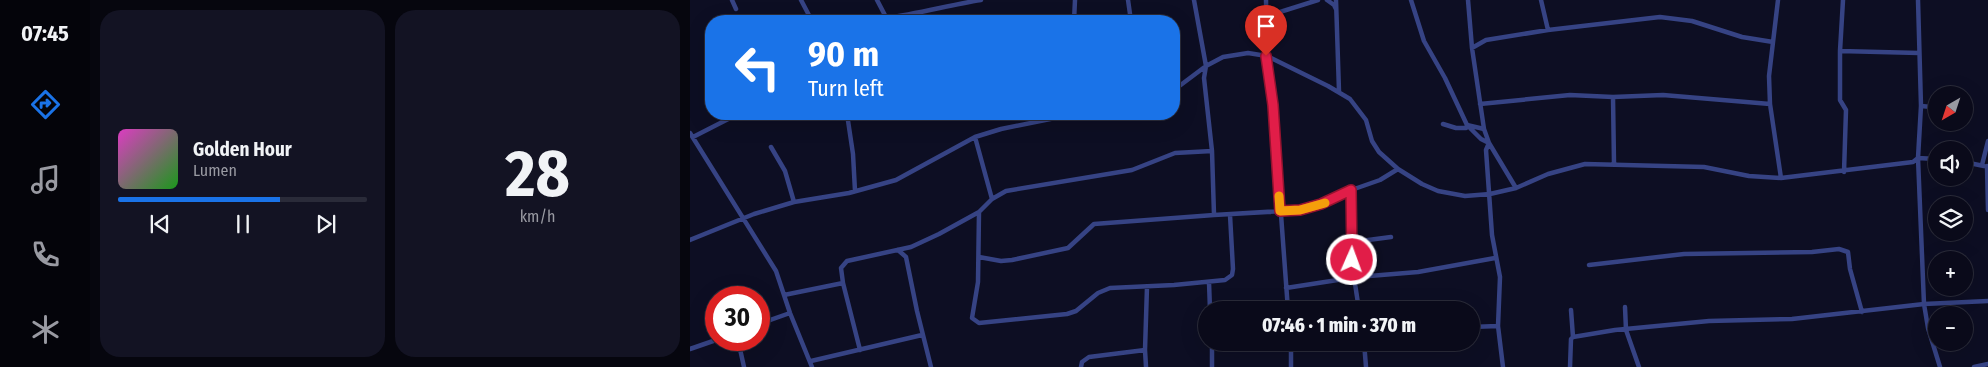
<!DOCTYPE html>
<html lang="en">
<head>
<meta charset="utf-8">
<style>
	body { margin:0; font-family:"Fira Sans Condensed",sans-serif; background:#131323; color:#f1f3f6; height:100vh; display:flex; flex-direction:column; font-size:19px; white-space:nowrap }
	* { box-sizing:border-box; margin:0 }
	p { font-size:16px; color:#999aa2 }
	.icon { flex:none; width:28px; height:28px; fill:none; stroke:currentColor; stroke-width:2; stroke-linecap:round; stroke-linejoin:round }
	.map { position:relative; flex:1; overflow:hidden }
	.panel { display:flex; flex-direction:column; gap:10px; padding:10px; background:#06060e; width:600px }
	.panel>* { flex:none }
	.top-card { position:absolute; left:15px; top:15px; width:475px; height:105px; border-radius:20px; box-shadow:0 5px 20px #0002,0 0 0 1px #2a2b39; background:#1a73e8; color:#fff; overflow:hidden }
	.needle { width:32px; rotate:219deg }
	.controls { position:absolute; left:1238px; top:86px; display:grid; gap:10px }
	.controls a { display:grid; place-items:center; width:45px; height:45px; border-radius:50%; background:#0a0a1a; box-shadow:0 5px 20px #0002,0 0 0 1px #2a2b39; font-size:25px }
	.speed { position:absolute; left:15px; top:286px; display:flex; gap:10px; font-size:25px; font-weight:700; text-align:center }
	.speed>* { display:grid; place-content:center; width:65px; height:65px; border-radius:50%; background:#0a0a1a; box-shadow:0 5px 20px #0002,0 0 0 1px #2a2b39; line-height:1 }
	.speed .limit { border:8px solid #d22; background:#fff; color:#111 }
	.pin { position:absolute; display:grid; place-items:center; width:42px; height:42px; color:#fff; margin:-51px -21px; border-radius:50% 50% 50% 0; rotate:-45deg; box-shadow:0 0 5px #0007 }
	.pin .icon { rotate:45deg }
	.me { position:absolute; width:55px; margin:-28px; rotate:2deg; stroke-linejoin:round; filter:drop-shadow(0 0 4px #0008) }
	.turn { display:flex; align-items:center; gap:18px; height:105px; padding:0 20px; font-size:22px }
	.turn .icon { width:65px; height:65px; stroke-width:2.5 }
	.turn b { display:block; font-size:35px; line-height:42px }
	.panel .tile { flex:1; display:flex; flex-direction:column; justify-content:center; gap:8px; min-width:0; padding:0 18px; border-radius:20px; background:#131323 }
	.panel .dial { align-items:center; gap:0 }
	.dial b { font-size:65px; line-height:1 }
	.song { display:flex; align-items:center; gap:15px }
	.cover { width:60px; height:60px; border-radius:8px; background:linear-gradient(135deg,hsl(310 70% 55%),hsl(120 70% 35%)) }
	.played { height:5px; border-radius:2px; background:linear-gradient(90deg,#1a73e8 65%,#2a2b39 65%) }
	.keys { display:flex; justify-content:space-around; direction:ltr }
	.panel .tiles { flex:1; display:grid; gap:10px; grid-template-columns:repeat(2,1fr) }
	.trip { position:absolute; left:508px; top:301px; width:282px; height:50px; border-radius:25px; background:#0a0a1a; box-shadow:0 5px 20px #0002,0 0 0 1px #2a2b39; font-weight:800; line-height:50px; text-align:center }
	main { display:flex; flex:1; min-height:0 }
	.tab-bar { display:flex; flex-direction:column; width:90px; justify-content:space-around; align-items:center; background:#04040a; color:#999aa2 }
	.tab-bar .icon { width:35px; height:35px }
	.tab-bar .selected { color:#1a73e8 }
	.tab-bar b { font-size:22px; color:#f1f3f6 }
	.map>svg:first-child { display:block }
</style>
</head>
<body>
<main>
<nav class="tab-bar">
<b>07:45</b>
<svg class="icon selected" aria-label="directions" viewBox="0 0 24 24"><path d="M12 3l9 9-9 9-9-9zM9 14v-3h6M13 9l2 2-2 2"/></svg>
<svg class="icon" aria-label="music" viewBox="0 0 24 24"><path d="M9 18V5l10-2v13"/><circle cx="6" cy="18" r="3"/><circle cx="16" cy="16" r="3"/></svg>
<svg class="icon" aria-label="phone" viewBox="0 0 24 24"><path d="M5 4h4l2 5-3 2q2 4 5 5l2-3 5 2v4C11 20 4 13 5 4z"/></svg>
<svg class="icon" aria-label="climate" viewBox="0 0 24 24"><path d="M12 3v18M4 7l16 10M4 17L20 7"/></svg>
</nav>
<section class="panel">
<div class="tiles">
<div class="tile">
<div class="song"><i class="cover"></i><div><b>Golden Hour</b><p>Lumen</p></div></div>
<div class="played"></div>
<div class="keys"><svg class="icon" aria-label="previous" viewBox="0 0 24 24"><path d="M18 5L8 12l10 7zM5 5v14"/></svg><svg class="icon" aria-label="pause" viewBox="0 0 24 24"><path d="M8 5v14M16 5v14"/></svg><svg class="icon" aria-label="next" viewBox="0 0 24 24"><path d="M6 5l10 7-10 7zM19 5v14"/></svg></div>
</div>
<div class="tile dial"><b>28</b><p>km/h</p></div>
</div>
</section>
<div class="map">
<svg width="1298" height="367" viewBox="0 0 1298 367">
	<rect width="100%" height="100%" fill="#0d0e23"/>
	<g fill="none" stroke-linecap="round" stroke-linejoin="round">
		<path stroke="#364384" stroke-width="4.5" d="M42,0L46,9
			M111,0L122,21
			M187,0L198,21
			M438,0L441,21
			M504,0L516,66L514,78L522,151L524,215
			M576,0L577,56L583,105L598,310
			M637,0L644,5L646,9
			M646,0L649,91
			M721,0L734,41L755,78L777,125L791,139L799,143L826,188
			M778,0L782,48L794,129L799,143L796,150L802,235L810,277L808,326L813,367
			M851,0L858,30
			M1088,0L1079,76L1080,104L1091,178
			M1153,0L1150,51V100L1156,110L1154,172
			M1228,0L1231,106L1228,158L1234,304L1238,328L1250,367
			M577,16L628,0
			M196,18C228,14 259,5 291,0
			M384,21L385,0
			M782,48L796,40L858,30L970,17L1002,21L1052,37L1083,42
			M1150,51L1229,53
			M484,90L516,66L533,57L558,53L577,56L638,86L660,99L676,120L682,141L689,152L708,169L732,184L748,191L775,196L800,194L826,188L858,174L895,164L1014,167L1059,176L1091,178L1223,162L1228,158L1246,159
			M1261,95L1264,93
			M923,97L924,164
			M790,104L880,95L923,97L973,95L1080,104
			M1231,106L1242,107L1246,104
			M157,114L163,154L165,191
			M753,124L766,128H776L777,125L794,129
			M0,133L86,271L100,313L122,367
			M3,137L48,114
			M285,137L302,199
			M81,147L95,171L104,202
			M1274,162L1294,166
			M1292,165L1298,141
			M1297,166L1298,210
			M661,190L662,260L667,277
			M289,212L288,282L282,318L289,323L377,314L386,311L408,293L420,288L484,285L535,280L542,275L543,269L540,215
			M0,240L64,214L104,202L159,193L206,180L285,137L311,129L385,114
			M663,242L701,237
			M208,250L216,257L227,311L241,367
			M289,257L311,261L322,260L378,248L404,224L524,215L610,210L631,204L650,194L690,180L708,169
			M899,265L994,254L1122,252L1149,249L1158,252L1160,269L1172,312
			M664,277L669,310
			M656,278L660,273L662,261
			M519,282L520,310
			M596,288L667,277L728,272L805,258
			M94,295L153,283
			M935,307L936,330L949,367
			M881,310L883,337
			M69,324L100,313
			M781,327L808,326
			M48,340L54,367
			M522,342V367
			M601,342V367
			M674,342L676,367
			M601,344L615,342
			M0,349L26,340
			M170,350L153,283L151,268L157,261L221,247L249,234L289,212L302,199L316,191L442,170L485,153L522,151
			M121,361L232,335
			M391,367L392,362L399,357L455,350
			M456,367L455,350L457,287
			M880,367L881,339L883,337L925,330L1019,321L1102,319L1234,304L1298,301
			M1284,367L1298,364"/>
	</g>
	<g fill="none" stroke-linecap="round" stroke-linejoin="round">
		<g stroke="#92132f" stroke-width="12">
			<path id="route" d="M576,56L583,105L590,211L610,210L631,204L661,190L662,260"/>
		</g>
		<use href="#route" stroke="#e11d48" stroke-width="9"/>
		<path stroke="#f59e0b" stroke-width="9" d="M589,196L590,211L610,210L635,203"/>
	</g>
</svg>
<div class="controls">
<a><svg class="needle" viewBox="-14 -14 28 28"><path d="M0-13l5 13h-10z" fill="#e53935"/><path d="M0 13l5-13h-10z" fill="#999aa2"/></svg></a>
<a><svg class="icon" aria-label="sound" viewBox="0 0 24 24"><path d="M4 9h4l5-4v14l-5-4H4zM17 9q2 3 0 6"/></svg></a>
<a><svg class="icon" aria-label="layers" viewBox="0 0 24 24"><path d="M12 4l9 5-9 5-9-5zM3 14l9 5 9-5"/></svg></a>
<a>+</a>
<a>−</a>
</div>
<div class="speed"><div class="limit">30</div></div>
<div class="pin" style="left:576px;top:56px;background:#d93025"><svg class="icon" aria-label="arrive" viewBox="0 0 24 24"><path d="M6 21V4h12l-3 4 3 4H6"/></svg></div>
<svg class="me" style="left:662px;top:260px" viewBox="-20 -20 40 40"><circle r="17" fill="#e11d48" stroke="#fff" stroke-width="3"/><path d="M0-11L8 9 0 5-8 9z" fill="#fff"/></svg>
<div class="trip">07:46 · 1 min · 370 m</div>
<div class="top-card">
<div class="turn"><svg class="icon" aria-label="left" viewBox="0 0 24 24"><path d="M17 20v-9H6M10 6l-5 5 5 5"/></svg><div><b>90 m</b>Turn left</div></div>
</div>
</div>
</main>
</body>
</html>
